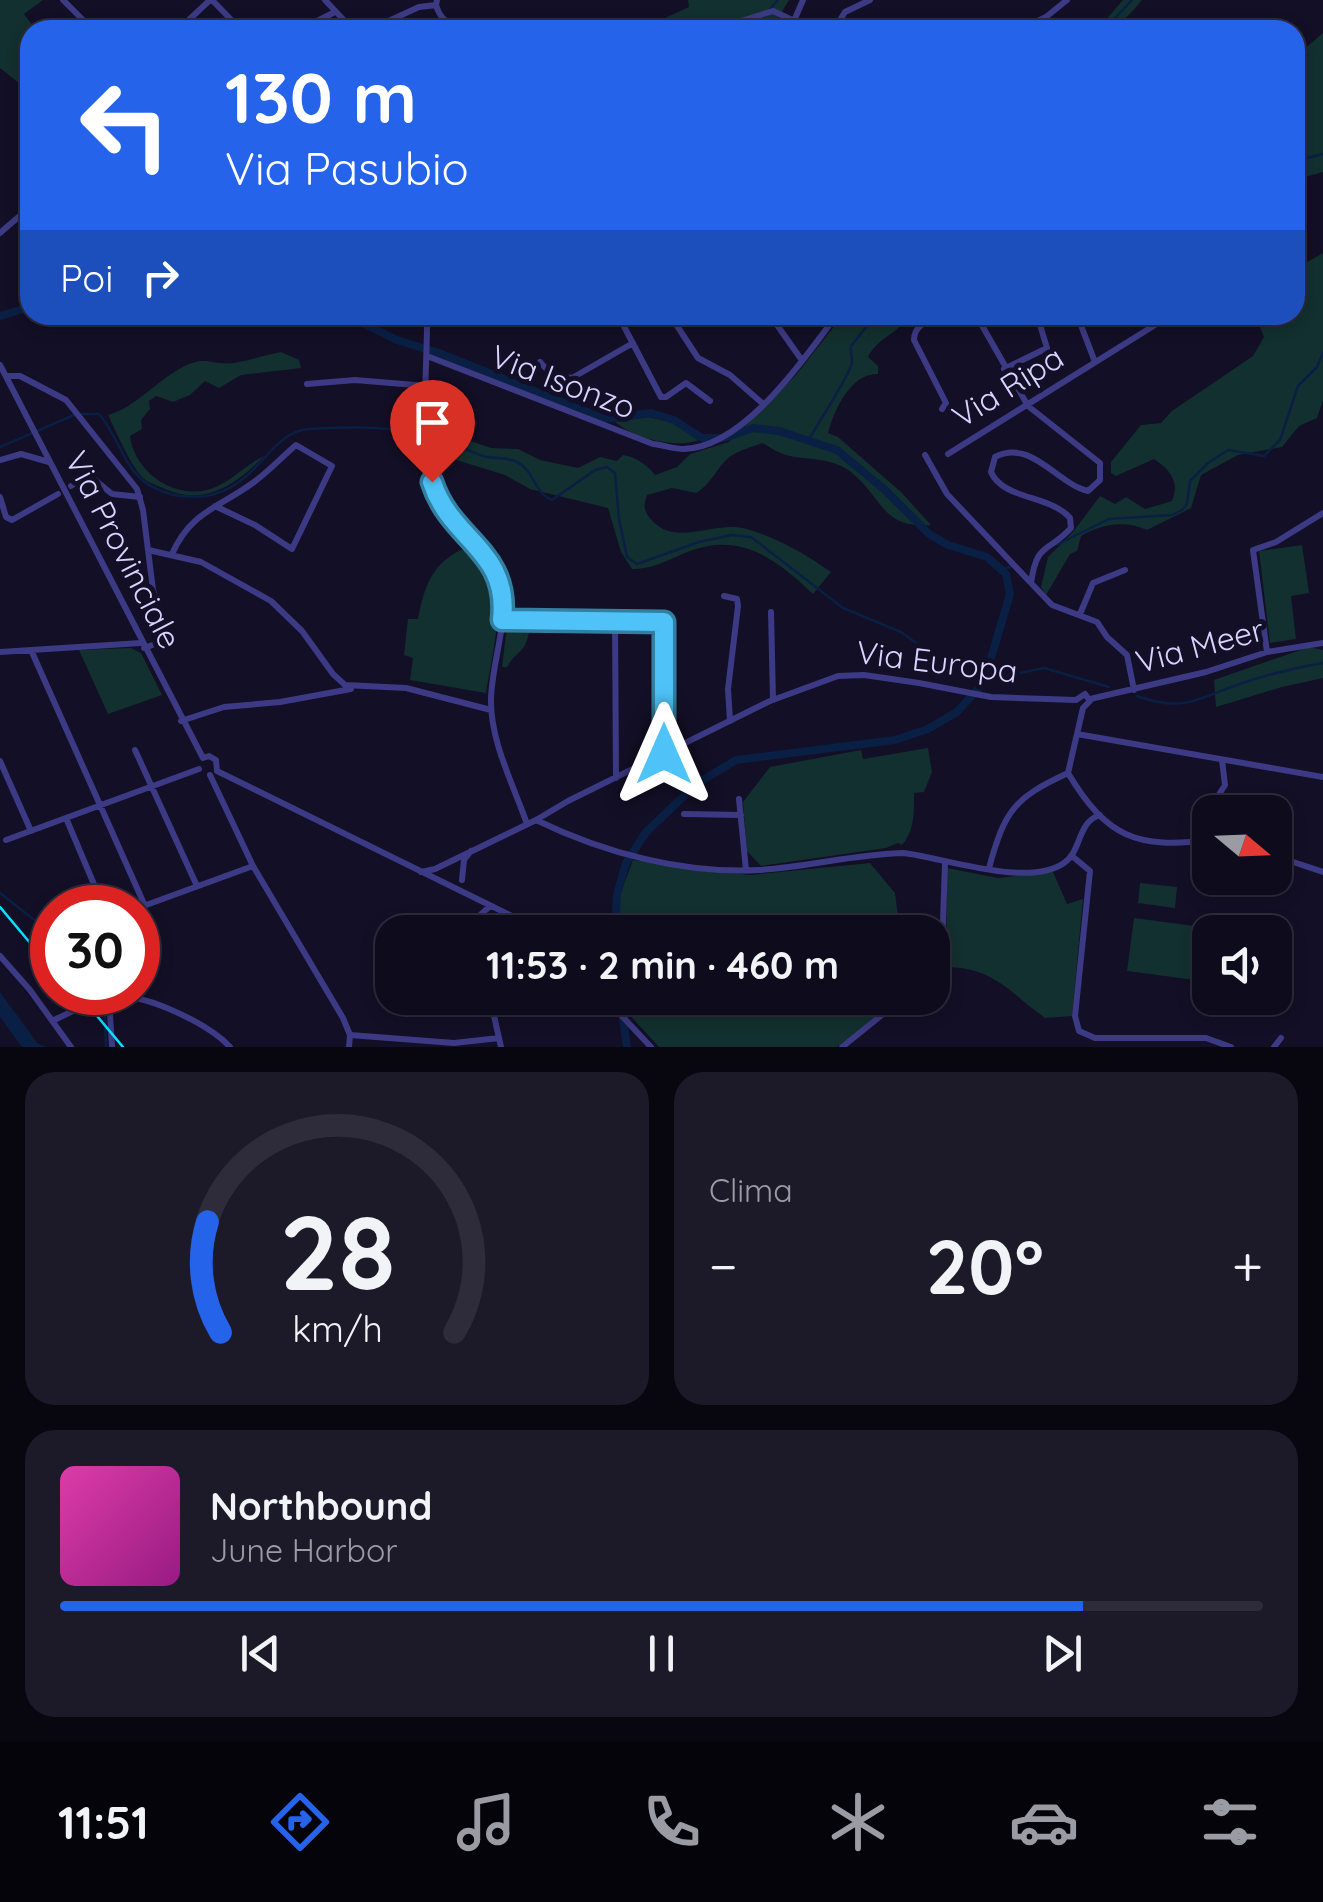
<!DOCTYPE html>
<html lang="it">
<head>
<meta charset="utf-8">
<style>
	body { margin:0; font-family:Quicksand,sans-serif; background:#1c1929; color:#f1f3f6; height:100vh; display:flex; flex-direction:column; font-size:38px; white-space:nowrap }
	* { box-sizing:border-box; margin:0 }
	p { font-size:32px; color:#9b9ba3 }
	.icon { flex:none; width:55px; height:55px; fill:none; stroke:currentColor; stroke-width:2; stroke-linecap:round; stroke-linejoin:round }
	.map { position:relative; height:1047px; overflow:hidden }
	.details { display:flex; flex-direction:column; gap:25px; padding:25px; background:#08060f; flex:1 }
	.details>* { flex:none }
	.guide { position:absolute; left:20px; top:20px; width:1285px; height:305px; border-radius:30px; box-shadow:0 5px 15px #0003,0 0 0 2px #2e2b3b; background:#2563eb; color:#fff; overflow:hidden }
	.needle { width:65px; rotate:109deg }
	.controls { position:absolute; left:1192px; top:795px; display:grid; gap:20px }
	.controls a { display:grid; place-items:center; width:100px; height:100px; border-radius:20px; background:#0e0b1c; box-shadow:0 5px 15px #0003,0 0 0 2px #2e2b3b; font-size:50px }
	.speed { position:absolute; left:30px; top:885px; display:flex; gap:20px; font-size:50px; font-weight:700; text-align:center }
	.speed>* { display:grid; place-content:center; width:130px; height:130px; border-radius:50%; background:#0e0b1c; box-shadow:0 5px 15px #0003,0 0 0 2px #2e2b3b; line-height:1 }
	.speed .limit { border:15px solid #d22; background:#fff; color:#111 }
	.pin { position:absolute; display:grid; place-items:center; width:85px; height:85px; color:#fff; margin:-102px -42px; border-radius:50% 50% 50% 0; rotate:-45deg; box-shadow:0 0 10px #0007 }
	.pin .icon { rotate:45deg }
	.me { position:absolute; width:110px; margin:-55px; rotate:0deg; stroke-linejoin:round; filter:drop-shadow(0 0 8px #0008) }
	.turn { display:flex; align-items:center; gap:35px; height:210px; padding:0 40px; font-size:45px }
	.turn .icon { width:130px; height:130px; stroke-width:2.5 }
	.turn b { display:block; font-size:70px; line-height:85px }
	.then { display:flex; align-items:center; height:95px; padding:0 40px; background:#0003; gap:20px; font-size:38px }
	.big { font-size:75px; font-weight:700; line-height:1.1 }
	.details .widget { flex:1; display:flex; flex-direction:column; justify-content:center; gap:15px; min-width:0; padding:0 35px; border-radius:30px; background:#1c1929 }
	.details .dial { align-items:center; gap:0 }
	.dial svg { height:260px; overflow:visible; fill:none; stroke:#2e2b3b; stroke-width:7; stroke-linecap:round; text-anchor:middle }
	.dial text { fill:#f1f3f6; stroke:none }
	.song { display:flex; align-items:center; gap:30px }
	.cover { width:120px; height:120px; border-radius:15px; background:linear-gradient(135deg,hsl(320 70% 55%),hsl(310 70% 35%)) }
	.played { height:10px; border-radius:5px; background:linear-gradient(90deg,#2563eb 85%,#2e2b3b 85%) }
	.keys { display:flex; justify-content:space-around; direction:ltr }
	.heat { display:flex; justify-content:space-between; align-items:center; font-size:55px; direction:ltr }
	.details .tiles { flex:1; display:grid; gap:25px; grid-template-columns:1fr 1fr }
	.widget:last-child { grid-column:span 2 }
	.trip { position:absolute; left:375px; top:915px; width:575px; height:100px; border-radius:30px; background:#0e0b1c; box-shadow:0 5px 15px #0003,0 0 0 2px #2e2b3b; font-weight:700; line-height:100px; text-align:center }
	.tabs { display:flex; height:160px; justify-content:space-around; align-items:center; background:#06040b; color:#9b9ba3 }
	.tabs .icon { width:70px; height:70px }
	.tabs .current { color:#2563eb }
	.tabs b { font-size:45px; color:#f1f3f6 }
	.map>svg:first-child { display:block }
</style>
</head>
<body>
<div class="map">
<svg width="1323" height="1047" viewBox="0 0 1323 1047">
	<rect width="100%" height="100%" fill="#130f26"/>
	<path fill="#12302f" d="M0,0H43L24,14L36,30H30V74L19,83L0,68Z
		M688,0H789L771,30H639L689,7Z
		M1123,0H1142C1130,15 1117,30 1097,30Z
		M1323,33V172L1305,177L1295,185V57Z
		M1323,253V400L1317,418L1299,426L1282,447L1238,455L1201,475L1191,508L1147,530C1125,520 1102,524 1081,536L1077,551L1070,554L1046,595L1041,587L1048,557L1073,532L1100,496L1115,504L1126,497L1145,509L1172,501C1180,481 1170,470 1154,459L1116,476L1111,473V462L1141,425L1161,423L1172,411L1253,356L1264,337L1255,315H1295V269Z
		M843,315H937L906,320C894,335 876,340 868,357L878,366V374C851,373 834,410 828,433L838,437L902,493L931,525C882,529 883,498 851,472C831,456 804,461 783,454C776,452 769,446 762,443C752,447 740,450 731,456C717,466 713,483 696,493L672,488L647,495C644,504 643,509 649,517C674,550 714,519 747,529C778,538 805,554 831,572L813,594C777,560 742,532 690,551C669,559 655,569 632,569L621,552L608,508L530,489L505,475L434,453L433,428L491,448L518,449L540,460L578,468L600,457L617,461L623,455C635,457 648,465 655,475L677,467L690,454L729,442L796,375Z
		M281,352L299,360L301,368L241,375L219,388L205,381L190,395L173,402L156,396L149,401L150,409L141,420L142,429L130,436C135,475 180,504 218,486C235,478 247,464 264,456C237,484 204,507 165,489C159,486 148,483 143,478C132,468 115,430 108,415C136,407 155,382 181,368C207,354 211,366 234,363C250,360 265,355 281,352Z
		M648,417L671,422L699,440C675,449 634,438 615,422Z
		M1302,545L1309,593L1291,596L1296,639L1270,643L1259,551Z
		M463,549C520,553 491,658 486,693L410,680L413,658L404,655L408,619H418C424,587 432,563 463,549Z
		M510,624L530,625C526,656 519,647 507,667H502L507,627Z
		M1309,647L1323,650V678L1282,687L1216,707L1214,680Z
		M131,648L141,653L162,695L108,714L79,650Z
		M928,748L932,772L924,792L914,793C914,812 915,830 902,845L898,843L886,848L761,866L747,851L743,802L770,767L861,750L863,759Z
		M633,860L750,875L870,863L895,893L900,932H618L617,903Z
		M947,868L998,878L1053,872L1067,904L1083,899L1072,1016L1045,1018C1009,992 995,968 946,967Z
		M1140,883L1177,887L1175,908L1138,903Z
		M1134,918L1233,931V932H1210V982L1127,971Z
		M624,998H899L837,1047H659L625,1010Z"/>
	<path fill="#0a1f44" d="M0,992L38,1044L47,1047H22L0,1017Z"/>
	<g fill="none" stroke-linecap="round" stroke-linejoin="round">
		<path stroke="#0a1f44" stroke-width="2.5" d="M769,10L778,0
			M750,30L763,16
			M1104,30L1132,0
			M1295,161L1323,154
			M81,414H99C116,433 122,461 140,478C149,487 169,495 181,496C256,505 263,432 309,429C352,427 397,425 438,438C452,442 466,450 480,455C492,460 506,456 517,462C534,470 534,493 552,500L595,470L607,467L615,473L619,519L627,557L637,564L699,542L732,535L751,537L843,608L901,632L942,662L977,675
			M808,441C815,428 852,372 852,362C852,356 850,352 851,346L876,315
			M0,447L74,415
			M1056,545L1109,519L1172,515L1182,510L1187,504L1190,481L1208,463L1228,450L1264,456L1280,440L1298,386L1317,367L1323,353
			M1002,570L1010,567
			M996,678L1044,668L1109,687
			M1137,696C1182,712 1195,700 1237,685C1265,675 1293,668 1323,663
			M0,893L52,934
			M104,992L106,1047"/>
		<path stroke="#0a1f44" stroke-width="8" d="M346,315L397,340L439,353L605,419L651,413L674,420L702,438H724L753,428L779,431L837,450L885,490L929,534L948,545L987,557L1006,574L1010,594L984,682L957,712L928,729L895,740L736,760L698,783L646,832L626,863L617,894L615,932
			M0,316L30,307
			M620,998L627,1047"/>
		<path stroke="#3d3a85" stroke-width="6" d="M63,0L93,30
			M212,0L241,30
			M325,0L353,30
			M436,5C444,33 470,28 494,30
			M178,30L210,0
			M299,30L333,13
			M369,30L419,7L436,5L437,0
			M672,30L725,26L773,11L814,30
			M790,30L803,0
			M834,30L845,12L870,0
			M1019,30L1046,17L1067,0
			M0,233L30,207
			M368,315V316
			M427,315C428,365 417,455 438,498C454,529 494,550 501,585C509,622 492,661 491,699C490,741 514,786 527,824
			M512,315L521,320L530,315
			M618,315L661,397H666L686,383L710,401
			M670,315L698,358L730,375L762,403
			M770,315L801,359
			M976,315L1028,406L1100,463V480L1088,491C1057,484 1031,438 995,457L991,472C1003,500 1051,495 1070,518L1071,528C1048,553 1037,541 1031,583L1052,605L1097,622L1107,637L1127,655L1134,690
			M1077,315L1095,362
			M427,356L653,444C663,445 674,449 684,449C745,447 803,359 837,315
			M540,362L552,375L572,378L633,343
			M0,365L203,758
			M1004,369L1047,348L1037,315
			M7,376H20L66,400L137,489L143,510L153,590L169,636L164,641L144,648
			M307,384L355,380L427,386
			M942,409L946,403L914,340C914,322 932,321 946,315
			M948,454L1171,315
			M925,455L947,494L1030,582
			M0,460L21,454L49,462
			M71,486L89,475L112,494L140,497
			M0,497L6,517L12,520L58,494
			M148,550L201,562L271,601L302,631L333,674L345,685L406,688L491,710
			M172,554C191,511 219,508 254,482C269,471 282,457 296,445L332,466L292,549L255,525L215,506
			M724,596L737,599L738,606L728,689L730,721
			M771,612L773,700
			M1080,614L1093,583L1125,570
			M615,619L616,778
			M502,620H663L665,754
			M31,650L145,906
			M0,652L141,643
			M1267,652L1253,550L1276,542L1323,513
			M1090,699L1206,672L1267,652L1323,643
			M181,721L224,707L280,702L351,689
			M1077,734L1323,777
			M135,750L197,886
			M203,758L209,756L216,760L217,771
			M0,761L31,831
			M217,771L526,923L539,932
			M1068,773C1107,838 1137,849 1210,840
			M210,775L253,866L343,1018L350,1035L349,1047
			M739,799L746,870
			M684,814L741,815
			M66,818L104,908
			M536,820C604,853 683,874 759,870C808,867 855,854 904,853C944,858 1028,888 1064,863C1082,851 1077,822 1100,815
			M6,840L199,769
			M1207,840V812L1219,806L1218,796L1225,785L1222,760
			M1072,856L1090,871L1075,1016L1079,1031L1095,1038H1206L1231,1047
			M1275,856L1323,872
			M989,868C1005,810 1014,798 1068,773
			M421,872L435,869L536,820L568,801L770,701L838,676L864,675L919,683L991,697L1076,700L1085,694L1090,701L1083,708L1068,773
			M462,880L464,860L471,851
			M138,908L253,866
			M475,932L477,918L490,906
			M0,956L30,990L71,1047
			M932,969L942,951L945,863
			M109,997L112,1047
			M490,998L501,1047
			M605,998L651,1047
			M54,1020C72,1012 94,999 114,997C145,993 209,1024 230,1047
			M350,1035L454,1043L499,1038
			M842,1047L903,998
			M1274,1047L1281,1038"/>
		<path stroke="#00e5ff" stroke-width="2.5" d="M0,907L52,969
			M77,992L123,1047"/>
	</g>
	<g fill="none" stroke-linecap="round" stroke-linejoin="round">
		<g stroke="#337fa1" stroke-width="25">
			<path id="route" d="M432,482C451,541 510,550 502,620L664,622V754"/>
		</g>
		<use href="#route" stroke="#4fc3f7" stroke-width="18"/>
	</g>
	<g text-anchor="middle" stroke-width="10" stroke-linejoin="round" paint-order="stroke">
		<g font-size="32" fill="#d9d4ff" stroke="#130f26">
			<text transform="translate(563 382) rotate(21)" y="11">Via Isonzo</text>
			<text transform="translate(1008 387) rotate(-32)" y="11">Via Ripa</text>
			<text transform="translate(123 550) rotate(63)" y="11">Via Provinciale</text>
			<text transform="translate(1200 646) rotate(-15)" y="11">Via Meer</text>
			<text transform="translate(937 662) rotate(7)" y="11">Via Europa</text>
		</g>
	</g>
</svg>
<div class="controls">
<a><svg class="needle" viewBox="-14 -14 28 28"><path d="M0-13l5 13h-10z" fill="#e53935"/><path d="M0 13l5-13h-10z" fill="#9b9ba3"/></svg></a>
<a><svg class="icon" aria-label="sound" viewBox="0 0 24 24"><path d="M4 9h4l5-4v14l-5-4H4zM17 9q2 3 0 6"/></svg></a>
</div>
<div class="speed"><div class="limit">30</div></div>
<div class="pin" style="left:432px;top:482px;background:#d93025"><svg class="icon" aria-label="arrive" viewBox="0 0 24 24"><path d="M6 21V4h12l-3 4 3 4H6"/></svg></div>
<svg class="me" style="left:664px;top:754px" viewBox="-20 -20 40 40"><path d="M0-17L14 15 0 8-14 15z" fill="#4fc3f7" stroke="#fff" stroke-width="4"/></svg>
<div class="trip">11:53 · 2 min · 460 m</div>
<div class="guide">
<div class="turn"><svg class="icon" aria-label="left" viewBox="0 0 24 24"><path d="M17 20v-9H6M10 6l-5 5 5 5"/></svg><div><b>130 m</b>Via Pasubio</div></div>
<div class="then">Poi<svg class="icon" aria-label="right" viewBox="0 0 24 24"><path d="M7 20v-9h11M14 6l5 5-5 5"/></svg></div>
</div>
</div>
<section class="details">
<div class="tiles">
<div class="widget dial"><svg viewBox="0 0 100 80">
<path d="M14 69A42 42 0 1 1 86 69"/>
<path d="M14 69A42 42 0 0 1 10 35" stroke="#2563eb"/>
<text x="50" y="56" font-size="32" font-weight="700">28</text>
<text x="50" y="72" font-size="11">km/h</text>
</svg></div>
<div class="widget"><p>Clima</p>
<div class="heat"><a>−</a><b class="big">20°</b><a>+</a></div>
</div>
<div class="widget">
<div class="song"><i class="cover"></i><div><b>Northbound</b><p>June Harbor</p></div></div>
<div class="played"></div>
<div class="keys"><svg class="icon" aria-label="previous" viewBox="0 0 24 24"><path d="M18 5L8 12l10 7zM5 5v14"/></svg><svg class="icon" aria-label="pause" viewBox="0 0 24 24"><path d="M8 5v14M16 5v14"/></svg><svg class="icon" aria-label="next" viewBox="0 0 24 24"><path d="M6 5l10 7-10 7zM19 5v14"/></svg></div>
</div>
</div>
</section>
<nav class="tabs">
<b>11:51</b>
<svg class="icon current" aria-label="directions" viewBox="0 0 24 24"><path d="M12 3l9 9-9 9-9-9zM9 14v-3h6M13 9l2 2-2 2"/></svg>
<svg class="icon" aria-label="music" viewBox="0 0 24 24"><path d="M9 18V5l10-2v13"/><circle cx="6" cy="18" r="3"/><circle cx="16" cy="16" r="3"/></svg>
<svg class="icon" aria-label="phone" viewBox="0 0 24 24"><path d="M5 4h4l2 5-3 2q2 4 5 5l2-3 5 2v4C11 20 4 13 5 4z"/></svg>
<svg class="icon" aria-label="climate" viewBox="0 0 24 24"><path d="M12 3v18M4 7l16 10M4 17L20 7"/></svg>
<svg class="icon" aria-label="car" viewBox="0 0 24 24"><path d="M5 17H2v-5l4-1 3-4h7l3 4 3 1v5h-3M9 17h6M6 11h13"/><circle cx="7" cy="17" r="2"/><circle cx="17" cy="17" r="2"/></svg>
<svg class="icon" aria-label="filters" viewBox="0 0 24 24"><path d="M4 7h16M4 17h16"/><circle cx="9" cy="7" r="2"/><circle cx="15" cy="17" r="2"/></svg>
</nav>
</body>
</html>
